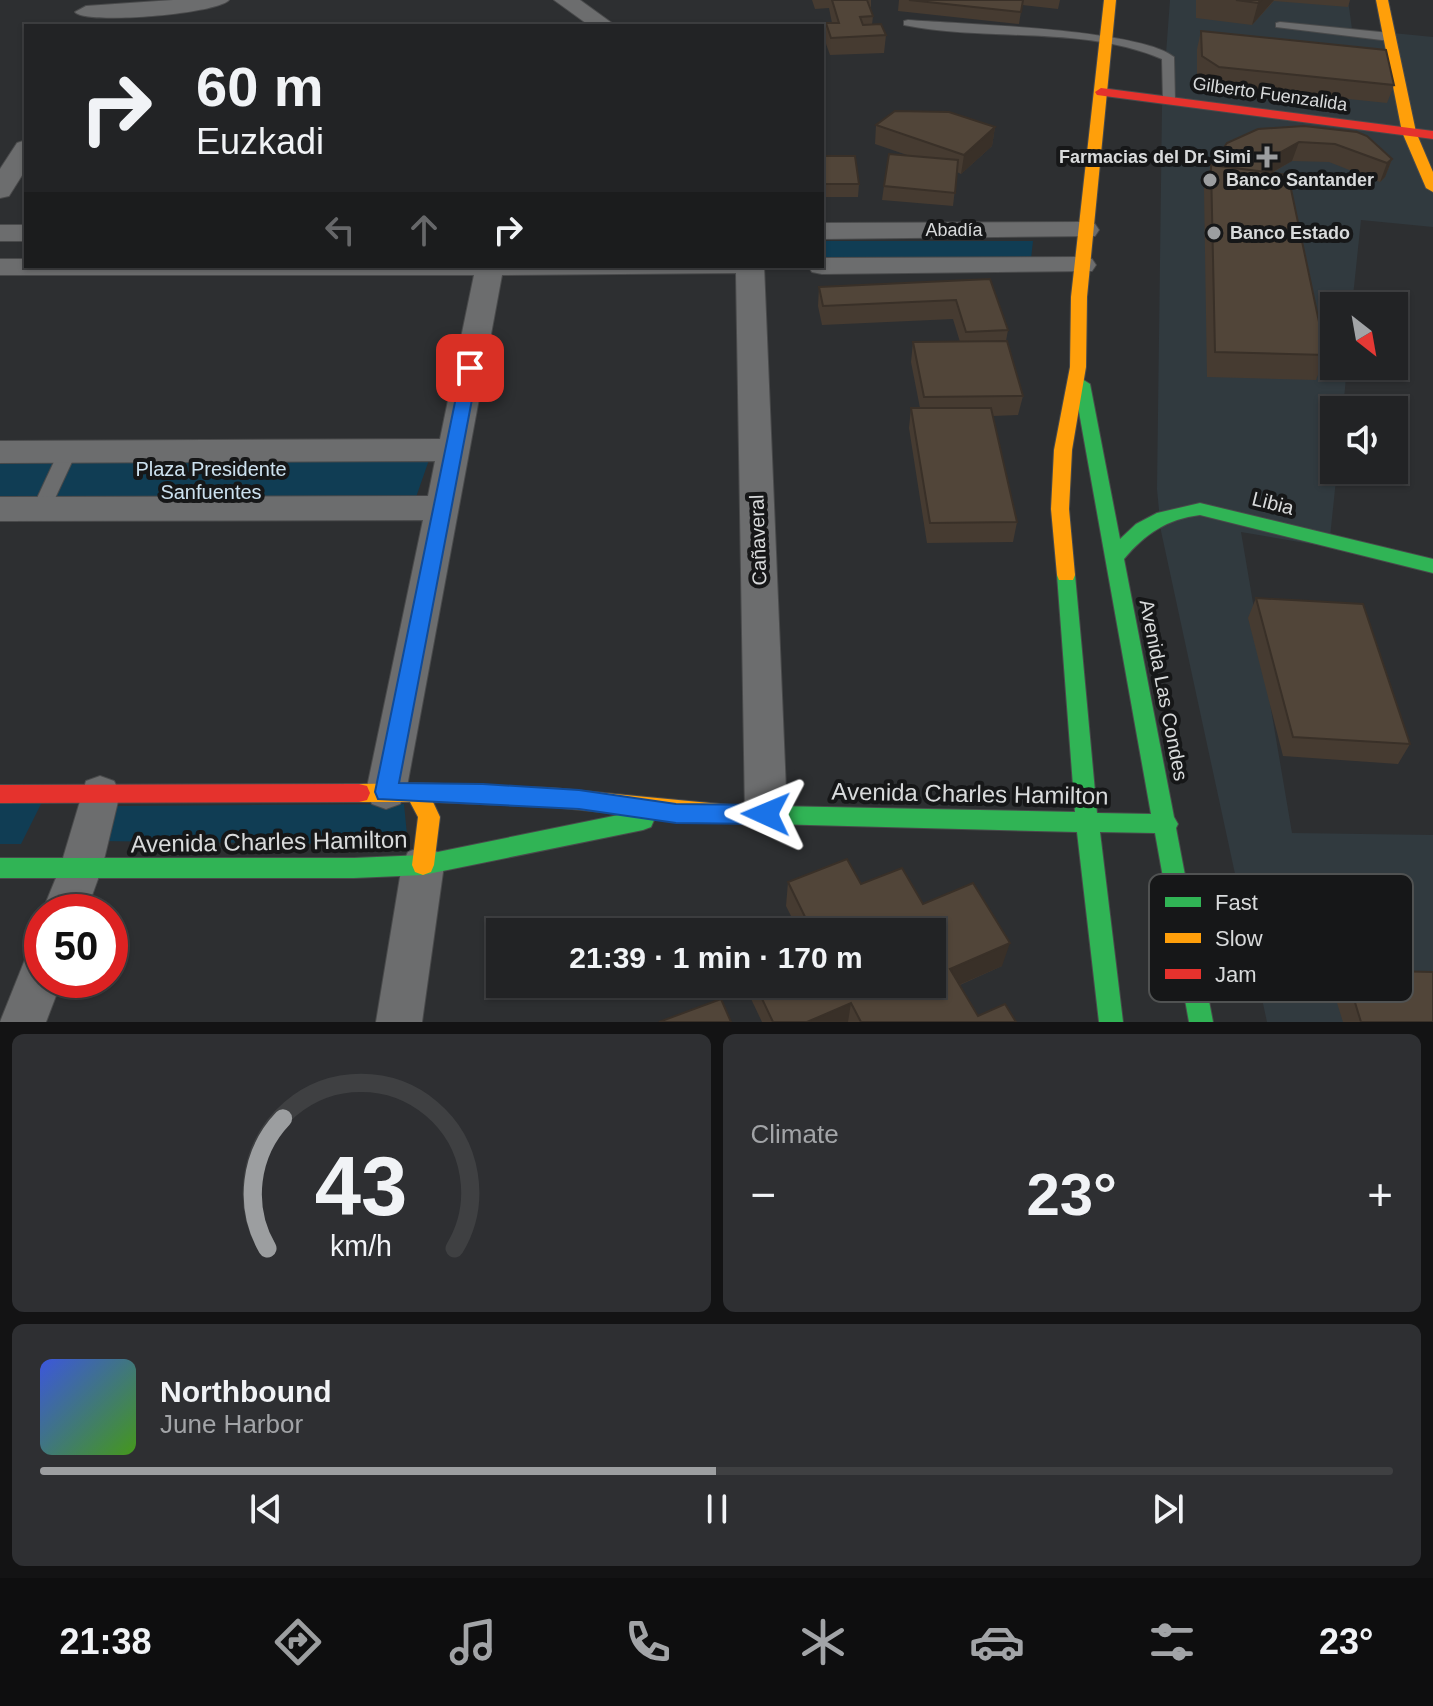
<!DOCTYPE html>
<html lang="en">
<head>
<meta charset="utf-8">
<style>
	body { margin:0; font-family:Arial,sans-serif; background:#2e2f32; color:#f1f3f6; height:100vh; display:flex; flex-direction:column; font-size:30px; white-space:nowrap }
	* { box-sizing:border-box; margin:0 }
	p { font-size:26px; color:#a2a4a7 }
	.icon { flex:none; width:44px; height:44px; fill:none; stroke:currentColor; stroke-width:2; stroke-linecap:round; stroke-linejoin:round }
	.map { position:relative; height:1022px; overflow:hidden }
	.panel { display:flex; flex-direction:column; gap:12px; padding:12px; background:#131314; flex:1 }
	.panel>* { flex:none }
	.hud { position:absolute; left:24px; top:24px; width:800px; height:244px; border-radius:0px; box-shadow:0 2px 6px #0004,0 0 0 2px #3f4042; background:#222325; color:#f1f3f6; overflow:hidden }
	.needle { width:52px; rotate:149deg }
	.tools { position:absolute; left:1320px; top:292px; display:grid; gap:16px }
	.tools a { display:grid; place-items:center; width:88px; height:88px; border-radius:0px; background:#222325; box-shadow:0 2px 6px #0004,0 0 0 2px #3f4042; font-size:40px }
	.speed { position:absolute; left:24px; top:894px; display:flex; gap:16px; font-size:40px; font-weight:700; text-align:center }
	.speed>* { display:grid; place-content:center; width:104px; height:104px; border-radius:50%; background:#222325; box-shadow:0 2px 6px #0004,0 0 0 2px #3f4042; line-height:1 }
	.speed .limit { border:12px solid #d22; background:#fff; color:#111 }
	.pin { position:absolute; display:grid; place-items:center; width:68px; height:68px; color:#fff; margin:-34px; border-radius:16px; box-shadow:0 4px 12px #0006 }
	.me { position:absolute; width:88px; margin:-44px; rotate:271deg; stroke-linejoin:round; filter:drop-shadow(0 0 6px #0008) }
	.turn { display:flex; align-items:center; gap:28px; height:168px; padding:0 40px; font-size:36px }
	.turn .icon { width:104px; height:104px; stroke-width:2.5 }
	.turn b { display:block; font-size:56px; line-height:68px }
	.lanes { display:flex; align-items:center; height:76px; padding:0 40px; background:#0003; justify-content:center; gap:40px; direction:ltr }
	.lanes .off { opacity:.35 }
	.big { font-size:60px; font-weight:700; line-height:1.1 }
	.panel .card { flex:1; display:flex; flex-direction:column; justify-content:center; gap:12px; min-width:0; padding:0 28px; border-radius:12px; background:#2e2f32 }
	.panel .dial { align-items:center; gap:0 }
	.dial svg { height:208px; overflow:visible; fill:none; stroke:#3f4042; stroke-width:7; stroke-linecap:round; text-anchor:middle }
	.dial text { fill:#f1f3f6; stroke:none }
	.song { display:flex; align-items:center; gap:24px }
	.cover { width:96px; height:96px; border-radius:12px; background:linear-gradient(135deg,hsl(230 70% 55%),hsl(100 70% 35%)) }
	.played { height:8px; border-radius:4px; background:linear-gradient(90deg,#9c9ea0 50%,#3f4042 50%) }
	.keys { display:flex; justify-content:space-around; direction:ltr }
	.heat { display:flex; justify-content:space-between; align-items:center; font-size:44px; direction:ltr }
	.panel .tiles { flex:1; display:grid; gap:12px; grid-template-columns:1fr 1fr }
	.card:last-child { grid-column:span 2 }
	.trip { position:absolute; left:486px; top:918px; width:460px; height:80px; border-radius:0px; background:#222325; box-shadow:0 2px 6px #0004,0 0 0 2px #3f4042; font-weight:700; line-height:80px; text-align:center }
	.menu { display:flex; height:128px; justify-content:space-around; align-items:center; background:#0e0e0f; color:#a2a4a7 }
	.menu .icon { width:56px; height:56px }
	.menu .on { color:#9c9ea0 }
	.menu b { font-size:36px; color:#f1f3f6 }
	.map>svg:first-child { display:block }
</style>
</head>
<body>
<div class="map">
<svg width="1433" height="1022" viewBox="0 0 1433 1022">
	<rect width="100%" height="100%" fill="#2d2f31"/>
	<path fill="#313a3f" d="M1170,0H1348L1352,29L1433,37V227L1361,220L1352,306H1334V366H1347L1343,410H1334V470H1337L1329,547L1241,532L1292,833L1433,835V1022H1267L1161,531L1157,489L1162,108Z"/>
	<path fill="#103d54" d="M822,241H1033L1031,259H822Z
		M430,457L414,503L0,504V458Z
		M42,802L21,844H0V803Z
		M404,804L408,845L100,841L115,806Z"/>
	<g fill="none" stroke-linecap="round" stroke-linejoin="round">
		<g stroke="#494a4b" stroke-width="2">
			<path id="lane" d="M908,20C960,24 1140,29 1174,57L1175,100L1169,104L1163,100L1162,59C1082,25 988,42 904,25V21Z
				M1280,22L1390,33L1396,37L1390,41L1276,27V23Z
				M68,445L77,451L50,509L47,513H35L32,509L59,451Z"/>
		</g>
		<g stroke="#494a4b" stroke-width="2">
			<path id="street" d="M173,0H229C217,14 86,25 75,12L86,6Z
				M554,0H580L616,26H590Z
				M26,140V169L9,196L0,198V169L17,143Z
				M1085,222L1095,224L1099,230L1095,236L822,239V223Z
				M0,225H26V241H0Z
				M1082,257L1092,259L1096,265L1092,271L822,274L812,272L808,266H822V258Z
				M0,259H26V266H764L787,814L781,827L766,832L751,827L745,814L736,273L502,275L406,792L400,804L386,809L372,804L366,792L423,520L0,521V497L428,496L435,461L0,463V441L440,439L474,275H0Z
				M100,776L114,781L120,793L102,868L86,912H42L60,868L86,781Z
				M423,846L438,852L444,865L422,1022H376L402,865L408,852Z
				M42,951V980H62L46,1022H0L26,957Z"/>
		</g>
		<g stroke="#494a4b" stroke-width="2">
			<path id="fast" d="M1082,379L1090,384L1120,539L1136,524L1157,513L1200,503L1433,559V573L1200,515C1167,519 1145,534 1124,559L1174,817L1178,824L1176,828L1213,1022H1189L1155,833L1100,832L1123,1022H1099L1077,832L731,823L723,821L720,814L723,807L731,805L1075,812L1057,575L1059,570H1073L1075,575L1097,813L1151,814L1074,384Z
				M643,810L651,813L654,820L651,827L643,830L423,875L354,878H0V858H354L423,855Z"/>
		</g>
		<g stroke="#494a4b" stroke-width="2">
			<path id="slow" d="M1104,0H1116L1087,297L1086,367L1072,450L1069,509L1075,575L1073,580H1059L1057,575L1051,509L1054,450L1070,367L1071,297Z
				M1376,0H1388L1416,132L1433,172V192L1426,188L1402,132Z
				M416,783L552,788L731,805L739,807L742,814L739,821L712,823L552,807L433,802L440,817L434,865L431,872L423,875L415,872L412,865L418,817L410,802H359L351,800L348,793L351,786L359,784Z"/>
		</g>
		<g stroke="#494a4b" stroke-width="2">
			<path id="jam" d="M1101,88L1433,131V139L1097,95L1095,92Z
				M359,784L367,786L370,793L367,800L359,802L0,803V785Z"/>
		</g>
		<use href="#lane" fill="#6c6d6e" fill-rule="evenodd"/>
		<use href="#street" fill="#6c6d6e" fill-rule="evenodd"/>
		<use href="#fast" fill="#30b455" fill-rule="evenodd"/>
		<use href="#slow" fill="#ff9f0a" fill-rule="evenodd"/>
		<use href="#jam" fill="#e5322d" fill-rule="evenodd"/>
	</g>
	<path fill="#463b31" d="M812,0H871V7L869,8L873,16L872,25L886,35L884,53L830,55L825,41L826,23H832L829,8L815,9Z
		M899,0H1060L1058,9L1022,5L1019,24L898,11Z
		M1196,0H1350L1348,7L1274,1L1252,25L1196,18Z
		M1201,31L1394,85L1387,103L1214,85L1197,74V49Z
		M876,125L995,127L992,146L961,174L957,172L953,206L882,200L884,186L910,156L875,144Z
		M1304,126L1392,159L1385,177L1380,182L1329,162L1292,161L1272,173L1326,355L1316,380L1207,377L1204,189L1211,165Z
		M822,156L859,184L858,197H822Z
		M990,279L1008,330L1006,341L1023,396L1018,415L993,416L1017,522L1013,542L927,543L909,428L911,408H920L911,362L913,342H960L953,319L822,325L818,306L819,287Z
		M1256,598L1410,744L1398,764L1283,756L1248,618Z
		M788,882L861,884L923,904L1002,966L960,985L978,1016L1016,1022H762L744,984H932L798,930L786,906Z
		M1345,970L1433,1022H1343L1332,987Z"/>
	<path fill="#393028" d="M1261,0H1274L1252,25L1258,3Z
		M995,127L992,146L961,174L964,155Z
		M1299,142L1292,161L1264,177L1265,161Z
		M1392,159L1385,177L1380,182L1387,163Z
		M1010,943L1002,966L945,991L950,969Z
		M851,1003L848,1022H807Z"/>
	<path fill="#514539" stroke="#393028" stroke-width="2" d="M832,0H867L873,16L860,17L863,25L881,24L886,35L831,38L826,23H839Z
		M909,0H1023L1021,12Z
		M1236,0H1261L1258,3Z
		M1201,31L1386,50L1394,85L1219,67L1202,56Z
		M895,111L949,112L995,127L964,155L876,125Z
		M1304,126L1357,132L1367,136L1392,159L1387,163L1335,144L1299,142L1265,161L1266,172L1212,165L1227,143L1258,129Z
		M889,154L958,160L955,193L884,186Z
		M822,156H855L859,184H822Z
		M1211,165L1288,175L1326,355L1215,352Z
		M990,279L1008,330L966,332L956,300L823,306L819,287Z
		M1007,341L1023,396L924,397L913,342Z
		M911,408H991L1017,522L930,523Z
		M1256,598L1363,604L1410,744L1293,737Z
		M847,859L861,884L902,868L923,904L973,883L1010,943L950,969L978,1016L1005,1004L1016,1022H861L851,1003L807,1022H773L755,984H932V932H792L809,925L788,882Z
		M1345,970L1433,972V1022H1361Z
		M721,999L731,1022H659Z"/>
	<path fill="#1a73e8" stroke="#114b97" stroke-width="2" d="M470,363L478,368L399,783L483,784L579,790L676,804L766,805L774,808L777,814L774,821L766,824L676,823L579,809L378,799L375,792L462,368Z"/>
	<g fill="#9c9ea0" stroke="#161718" stroke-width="3">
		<path d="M1263 145h8v8h8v8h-8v8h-8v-8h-8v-8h8z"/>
		<circle cx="1210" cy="180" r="8"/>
		<circle cx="1214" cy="233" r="8"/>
	</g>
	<g text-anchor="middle" stroke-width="8" stroke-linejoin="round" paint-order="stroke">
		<g font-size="18" fill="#d8dadb" stroke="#161718">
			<text transform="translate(1270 94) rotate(8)" y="6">Gilberto Fuenzalida</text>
			<text x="954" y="236">Abadía</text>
		</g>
		<g font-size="18" font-weight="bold" fill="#d8dadb" stroke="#161718" text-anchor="start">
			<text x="1251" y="163" text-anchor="end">Farmacias del Dr. Simi</text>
			<text x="1226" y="186">Banco Santander</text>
			<text x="1230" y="239">Banco Estado</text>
		</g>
		<g font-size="20" fill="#cce1ef" stroke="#161718">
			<text x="211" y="476">Plaza Presidente<tspan x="211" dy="23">Sanfuentes</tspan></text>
		</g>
		<g font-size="20" fill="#d8dadb" stroke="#161718">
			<text transform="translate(1273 503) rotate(14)" y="7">Libia</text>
			<text transform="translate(758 540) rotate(-92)" y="7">Cañaveral</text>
			<text transform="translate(1164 690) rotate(79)" y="7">Avenida Las Condes</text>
		</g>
		<g font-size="24" fill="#d8dadb" stroke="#161718">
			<text transform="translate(970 794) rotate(1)" y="8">Avenida Charles Hamilton</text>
			<text transform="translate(269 842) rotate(-1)" y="8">Avenida Charles Hamilton</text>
		</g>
	</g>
	<rect x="1149" y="874" width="264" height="128" rx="12" fill="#161718" stroke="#505252" stroke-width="2"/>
	<rect x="1165" y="897" width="36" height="10" fill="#30b455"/>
	<rect x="1165" y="933" width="36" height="10" fill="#ff9f0a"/>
	<rect x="1165" y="969" width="36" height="10" fill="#e5322d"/>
	<g font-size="22" fill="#d8dadb">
		<text x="1215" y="910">Fast</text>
		<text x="1215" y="946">Slow</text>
		<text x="1215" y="982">Jam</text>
	</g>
</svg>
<div class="tools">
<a><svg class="needle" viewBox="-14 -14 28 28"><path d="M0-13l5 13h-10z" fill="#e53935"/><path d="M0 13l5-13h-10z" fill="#a2a4a7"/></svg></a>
<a><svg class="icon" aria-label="sound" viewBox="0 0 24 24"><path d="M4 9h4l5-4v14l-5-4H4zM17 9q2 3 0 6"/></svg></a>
</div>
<div class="speed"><div class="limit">50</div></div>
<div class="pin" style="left:470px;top:368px;background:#d93025"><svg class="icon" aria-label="arrive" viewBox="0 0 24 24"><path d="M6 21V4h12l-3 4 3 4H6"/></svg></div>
<svg class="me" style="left:766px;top:814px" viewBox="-20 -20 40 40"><path d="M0-17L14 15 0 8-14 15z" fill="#1a73e8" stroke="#fff" stroke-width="4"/></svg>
<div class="trip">21:39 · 1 min · 170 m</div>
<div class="hud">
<div class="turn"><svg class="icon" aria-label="right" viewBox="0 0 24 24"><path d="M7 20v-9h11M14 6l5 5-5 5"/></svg><div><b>60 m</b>Euzkadi</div></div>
<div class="lanes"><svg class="icon off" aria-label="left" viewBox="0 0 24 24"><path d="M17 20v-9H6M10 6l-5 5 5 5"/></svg><svg class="icon off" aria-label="ahead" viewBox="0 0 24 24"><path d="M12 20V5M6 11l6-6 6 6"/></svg><svg class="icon" aria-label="right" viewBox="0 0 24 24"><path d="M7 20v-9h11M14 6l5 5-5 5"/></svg></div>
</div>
</div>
<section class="panel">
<div class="tiles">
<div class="card dial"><svg viewBox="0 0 100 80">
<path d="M14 69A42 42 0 1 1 86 69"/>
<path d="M14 69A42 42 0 0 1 20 19" stroke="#9c9ea0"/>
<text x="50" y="56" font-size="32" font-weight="700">43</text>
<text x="50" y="72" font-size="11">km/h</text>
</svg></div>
<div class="card"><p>Climate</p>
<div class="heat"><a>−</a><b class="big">23°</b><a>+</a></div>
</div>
<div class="card">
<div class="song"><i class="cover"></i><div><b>Northbound</b><p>June Harbor</p></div></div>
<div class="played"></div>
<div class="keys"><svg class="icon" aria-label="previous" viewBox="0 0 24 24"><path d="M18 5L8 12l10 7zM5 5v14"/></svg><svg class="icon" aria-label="pause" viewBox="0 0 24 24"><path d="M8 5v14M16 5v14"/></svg><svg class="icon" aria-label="next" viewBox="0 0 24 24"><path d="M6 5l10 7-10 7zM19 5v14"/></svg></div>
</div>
</div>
</section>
<nav class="menu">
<b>21:38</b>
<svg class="icon on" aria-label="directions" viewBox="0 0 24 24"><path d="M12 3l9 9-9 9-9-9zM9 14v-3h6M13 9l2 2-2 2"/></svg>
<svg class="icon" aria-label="music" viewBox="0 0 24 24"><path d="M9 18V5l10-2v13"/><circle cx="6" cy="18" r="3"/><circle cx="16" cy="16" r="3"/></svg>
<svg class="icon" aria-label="phone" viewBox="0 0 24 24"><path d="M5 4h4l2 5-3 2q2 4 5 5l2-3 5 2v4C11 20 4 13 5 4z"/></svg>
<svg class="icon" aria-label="climate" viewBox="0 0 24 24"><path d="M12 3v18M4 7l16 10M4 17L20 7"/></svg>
<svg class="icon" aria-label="car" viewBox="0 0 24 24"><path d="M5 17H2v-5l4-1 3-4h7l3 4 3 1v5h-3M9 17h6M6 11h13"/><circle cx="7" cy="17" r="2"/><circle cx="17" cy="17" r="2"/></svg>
<svg class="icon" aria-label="filters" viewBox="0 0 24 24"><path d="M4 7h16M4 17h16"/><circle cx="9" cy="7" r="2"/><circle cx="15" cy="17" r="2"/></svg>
<b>23°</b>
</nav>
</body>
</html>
